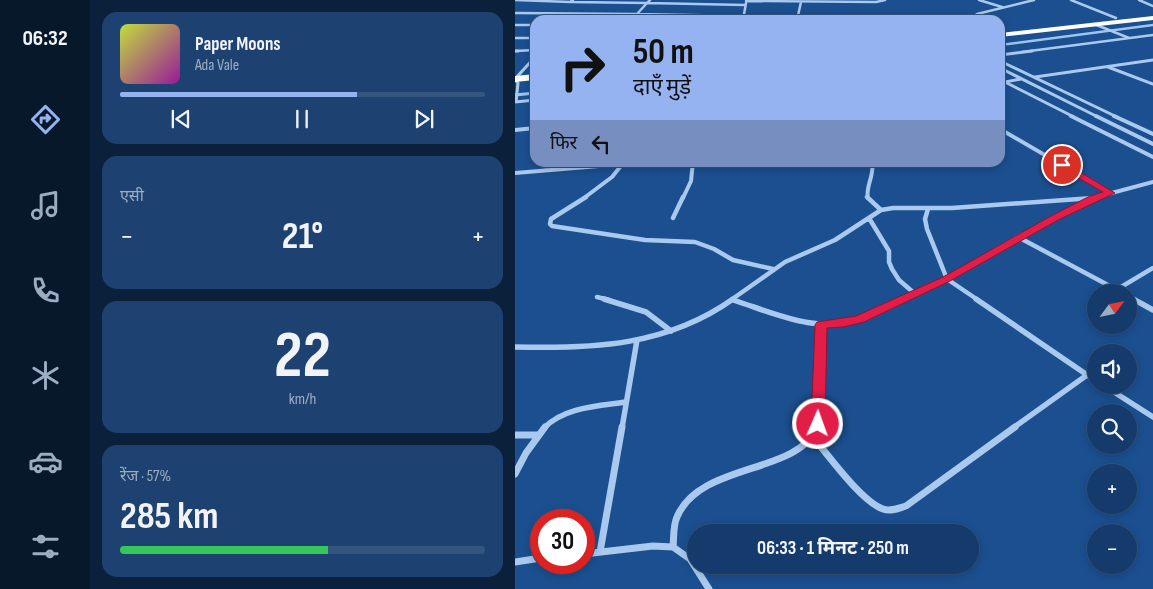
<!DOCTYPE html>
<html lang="hi">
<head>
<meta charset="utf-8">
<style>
	body { margin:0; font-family:"Sofia Sans Condensed","Noto Sans Devanagari",sans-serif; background:#1d4271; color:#f1f3f6; height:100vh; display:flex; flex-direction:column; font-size:19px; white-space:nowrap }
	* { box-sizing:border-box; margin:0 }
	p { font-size:16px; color:#9dadc1 }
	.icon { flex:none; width:28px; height:28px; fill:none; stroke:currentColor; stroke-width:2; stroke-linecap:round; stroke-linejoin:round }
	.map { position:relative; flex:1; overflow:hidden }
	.details { display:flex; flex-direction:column; gap:12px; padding:12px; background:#0b203b; width:425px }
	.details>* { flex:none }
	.top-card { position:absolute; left:15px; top:15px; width:475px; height:152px; border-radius:15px; box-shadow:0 2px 8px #0003,0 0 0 1px #33557e; background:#95b2f1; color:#111; overflow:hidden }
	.needle { width:32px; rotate:57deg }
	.controls { position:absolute; left:572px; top:284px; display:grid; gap:10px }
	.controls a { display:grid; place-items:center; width:50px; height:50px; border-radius:50%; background:#143b6b; box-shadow:0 2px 8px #0003,0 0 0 1px #33557e; font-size:25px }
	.speed { position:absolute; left:15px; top:509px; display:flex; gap:10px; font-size:25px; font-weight:700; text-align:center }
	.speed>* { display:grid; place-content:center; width:65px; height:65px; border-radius:50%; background:#143b6b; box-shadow:0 2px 8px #0003,0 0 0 1px #33557e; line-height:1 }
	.speed .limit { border:8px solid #d22; background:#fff; color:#111 }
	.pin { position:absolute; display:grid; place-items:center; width:42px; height:42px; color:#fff; margin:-21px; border:2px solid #fff; border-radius:50%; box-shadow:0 1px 5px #0007 }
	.me { position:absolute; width:55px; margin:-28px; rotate:2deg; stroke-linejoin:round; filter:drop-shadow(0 0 4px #0008) }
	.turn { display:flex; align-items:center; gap:18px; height:105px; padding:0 20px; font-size:22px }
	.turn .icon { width:65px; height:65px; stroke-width:2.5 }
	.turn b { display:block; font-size:35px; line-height:42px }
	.then { display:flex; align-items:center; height:48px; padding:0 20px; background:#0003; gap:10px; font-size:19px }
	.big { font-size:38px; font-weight:700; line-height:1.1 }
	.details .card { flex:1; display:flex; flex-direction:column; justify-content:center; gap:8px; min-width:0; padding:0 18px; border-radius:15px; background:#1d4271 }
	.details .dial { align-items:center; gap:0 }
	.dial b { font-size:65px; line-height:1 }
	.song { display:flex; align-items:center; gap:15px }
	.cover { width:60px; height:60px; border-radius:8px; background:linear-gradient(135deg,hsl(70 70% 55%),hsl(300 70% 35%)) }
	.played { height:5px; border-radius:2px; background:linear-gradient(90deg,#95b2f1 65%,#33557e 65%) }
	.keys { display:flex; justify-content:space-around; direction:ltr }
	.heat { display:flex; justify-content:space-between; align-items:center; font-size:28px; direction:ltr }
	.charge { height:8px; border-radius:4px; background:linear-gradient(90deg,#34c759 57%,#33557e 0) }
	.trip { position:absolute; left:172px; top:524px; width:292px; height:50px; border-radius:25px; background:#143b6b; box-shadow:0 2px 8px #0003,0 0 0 1px #33557e; font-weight:700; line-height:50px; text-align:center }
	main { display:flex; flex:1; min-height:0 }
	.dock { display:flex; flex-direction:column; width:90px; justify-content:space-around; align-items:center; background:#08182b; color:#9dadc1 }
	.dock .icon { width:35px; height:35px }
	.dock .active { color:#95b2f1 }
	.dock b { font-size:22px; color:#f1f3f6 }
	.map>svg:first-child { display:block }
</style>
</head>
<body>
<main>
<nav class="dock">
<b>06:32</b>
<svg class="icon active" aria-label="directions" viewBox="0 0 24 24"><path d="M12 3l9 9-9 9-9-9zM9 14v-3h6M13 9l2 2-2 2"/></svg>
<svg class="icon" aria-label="music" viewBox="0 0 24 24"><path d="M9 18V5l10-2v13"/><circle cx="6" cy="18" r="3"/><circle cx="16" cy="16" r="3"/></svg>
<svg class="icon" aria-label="phone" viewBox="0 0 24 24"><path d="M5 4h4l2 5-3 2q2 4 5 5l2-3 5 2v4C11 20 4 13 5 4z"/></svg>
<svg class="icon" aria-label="climate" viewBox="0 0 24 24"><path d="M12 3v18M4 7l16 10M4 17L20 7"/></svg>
<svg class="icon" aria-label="car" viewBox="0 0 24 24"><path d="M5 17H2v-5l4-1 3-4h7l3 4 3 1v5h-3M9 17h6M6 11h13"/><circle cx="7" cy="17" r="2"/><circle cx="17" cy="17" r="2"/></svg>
<svg class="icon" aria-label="filters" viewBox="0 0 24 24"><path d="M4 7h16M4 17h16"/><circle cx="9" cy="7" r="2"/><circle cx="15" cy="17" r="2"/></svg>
</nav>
<section class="details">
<div class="card">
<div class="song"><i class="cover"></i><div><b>Paper Moons</b><p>Ada Vale</p></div></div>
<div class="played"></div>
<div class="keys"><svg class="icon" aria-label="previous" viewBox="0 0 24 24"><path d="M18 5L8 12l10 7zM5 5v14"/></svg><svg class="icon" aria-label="pause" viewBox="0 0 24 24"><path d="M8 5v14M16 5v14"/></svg><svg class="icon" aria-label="next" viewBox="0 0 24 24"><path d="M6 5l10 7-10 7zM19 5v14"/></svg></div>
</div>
<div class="card"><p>एसी</p>
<div class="heat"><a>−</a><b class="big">21°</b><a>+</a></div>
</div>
<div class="card dial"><b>22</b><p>km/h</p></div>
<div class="card"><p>रेंज · 57%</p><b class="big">285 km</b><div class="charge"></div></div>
</section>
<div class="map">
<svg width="638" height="589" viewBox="0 0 638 589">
	<rect width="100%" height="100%" fill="#1b4f8f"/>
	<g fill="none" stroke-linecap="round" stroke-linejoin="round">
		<path stroke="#9cc4f0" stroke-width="2.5" d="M485,45L638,25"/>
		<path stroke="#9cc4f0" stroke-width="3" d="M0,95L20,93"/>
		<path stroke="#3d69a0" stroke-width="4" stroke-dasharray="4 2" stroke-linecap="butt" d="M31,171L32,162"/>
		<path stroke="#a9c9ee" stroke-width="2.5" d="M0,0L55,2
			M135,0L132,3L230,5
			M464,0L487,7
			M556,0L601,18
			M624,0L638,6
			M231,1L361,2L370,0
			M0,13L122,14L132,3L55,2L58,0
			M122,14L229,16
			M228,20L231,3
			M282,20L286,2
			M460,20L458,17L462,14L519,0
			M579,24L614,38
			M0,25H20
			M0,38H20
			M0,51L20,50
			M507,52L638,35"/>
		<path stroke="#a9c9ee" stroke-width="3" d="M0,51H3
			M485,55L517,51
			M485,61L602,117
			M593,67L638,84
			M485,68L583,117
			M520,77L638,60
			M0,79L20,57
			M0,79L3,83L1,102
			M490,82L559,117
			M485,83L506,79
			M0,102L20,100"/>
		<path stroke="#a9c9ee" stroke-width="4" d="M556,116L638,157
			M581,116L638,144
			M599,116L638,134
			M485,129L595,193
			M0,130L20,128
			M453,162L459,164
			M0,173L132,162
			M69,198L97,177L109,162
			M168,198L176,181L178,162
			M353,198C350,187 360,175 357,162
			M578,198L638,182"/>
		<path stroke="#a9c9ee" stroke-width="4.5" d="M71,197L36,219L35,224L37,226L130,240L180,242L199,249L218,260L258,269
			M352,197L366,210
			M413,209L410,219L412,229L432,279L463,300
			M158,218L168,197
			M354,218L374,251V262L377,269L384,280L399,293
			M503,237L606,292
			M601,290L638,268
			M82,297L94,300
			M614,297L620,300
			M216,300L270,262L320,240L366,210L378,208H437L578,198
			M386,300L432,279L503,237L582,197"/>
		<path stroke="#a9c9ee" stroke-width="5.5" d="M89,299L131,312L156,331
			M461,299L581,381
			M618,299L638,310
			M218,300C259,313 303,335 346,318C361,313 375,305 389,299
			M0,347C78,349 152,346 218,299
			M588,385L638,417
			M29,428C49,407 84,406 111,402
			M107,428L122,340
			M301,428L303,424L306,325
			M498,428L572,375"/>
		<path stroke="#a9c9ee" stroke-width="7" d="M0,435H22
			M298,437C313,455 347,502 368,509C376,512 384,508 391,506L500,427
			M0,474L11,453L30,427
			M158,547C159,538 158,525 162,517C185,462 283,475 302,427
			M85,552L107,427
			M69,554L138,546L158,547L175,559L194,589
			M0,562L26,558"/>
		<path fill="#fff" fill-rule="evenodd" d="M638,16V20L485,37V33Z
			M20,74V80L0,82V76Z"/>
	</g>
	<path fill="#e11d48" stroke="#92132f" d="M544,163H550L600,193L543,220L435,281L349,322L328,327L312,328L310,424L308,428L303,429L298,428L296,424L300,325L302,322L341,316L428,277L536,216L575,196L588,192L544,167Z"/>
</svg>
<div class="controls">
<a><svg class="needle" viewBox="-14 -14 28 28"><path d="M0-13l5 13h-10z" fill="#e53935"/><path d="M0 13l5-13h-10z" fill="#9dadc1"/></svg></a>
<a><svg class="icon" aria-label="sound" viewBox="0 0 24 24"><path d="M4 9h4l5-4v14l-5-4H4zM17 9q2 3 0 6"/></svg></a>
<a><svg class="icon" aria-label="search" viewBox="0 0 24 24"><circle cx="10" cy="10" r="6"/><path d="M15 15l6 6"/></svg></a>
<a>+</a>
<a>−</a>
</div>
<div class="speed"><div class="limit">30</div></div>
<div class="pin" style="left:547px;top:165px;background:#d93025"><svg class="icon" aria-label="arrive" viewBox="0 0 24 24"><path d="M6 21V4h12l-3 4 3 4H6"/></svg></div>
<svg class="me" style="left:303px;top:424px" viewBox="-20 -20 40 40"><circle r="17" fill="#e11d48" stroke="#fff" stroke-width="3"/><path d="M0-11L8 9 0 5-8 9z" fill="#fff"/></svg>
<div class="trip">06:33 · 1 मिनट · 250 m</div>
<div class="top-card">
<div class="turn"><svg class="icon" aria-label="right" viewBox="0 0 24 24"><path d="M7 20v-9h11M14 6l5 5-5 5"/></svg><div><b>50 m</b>दाएँ मुड़ें</div></div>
<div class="then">फिर<svg class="icon" aria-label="left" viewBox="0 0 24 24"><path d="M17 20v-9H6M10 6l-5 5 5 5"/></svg></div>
</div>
</div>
</main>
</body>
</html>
